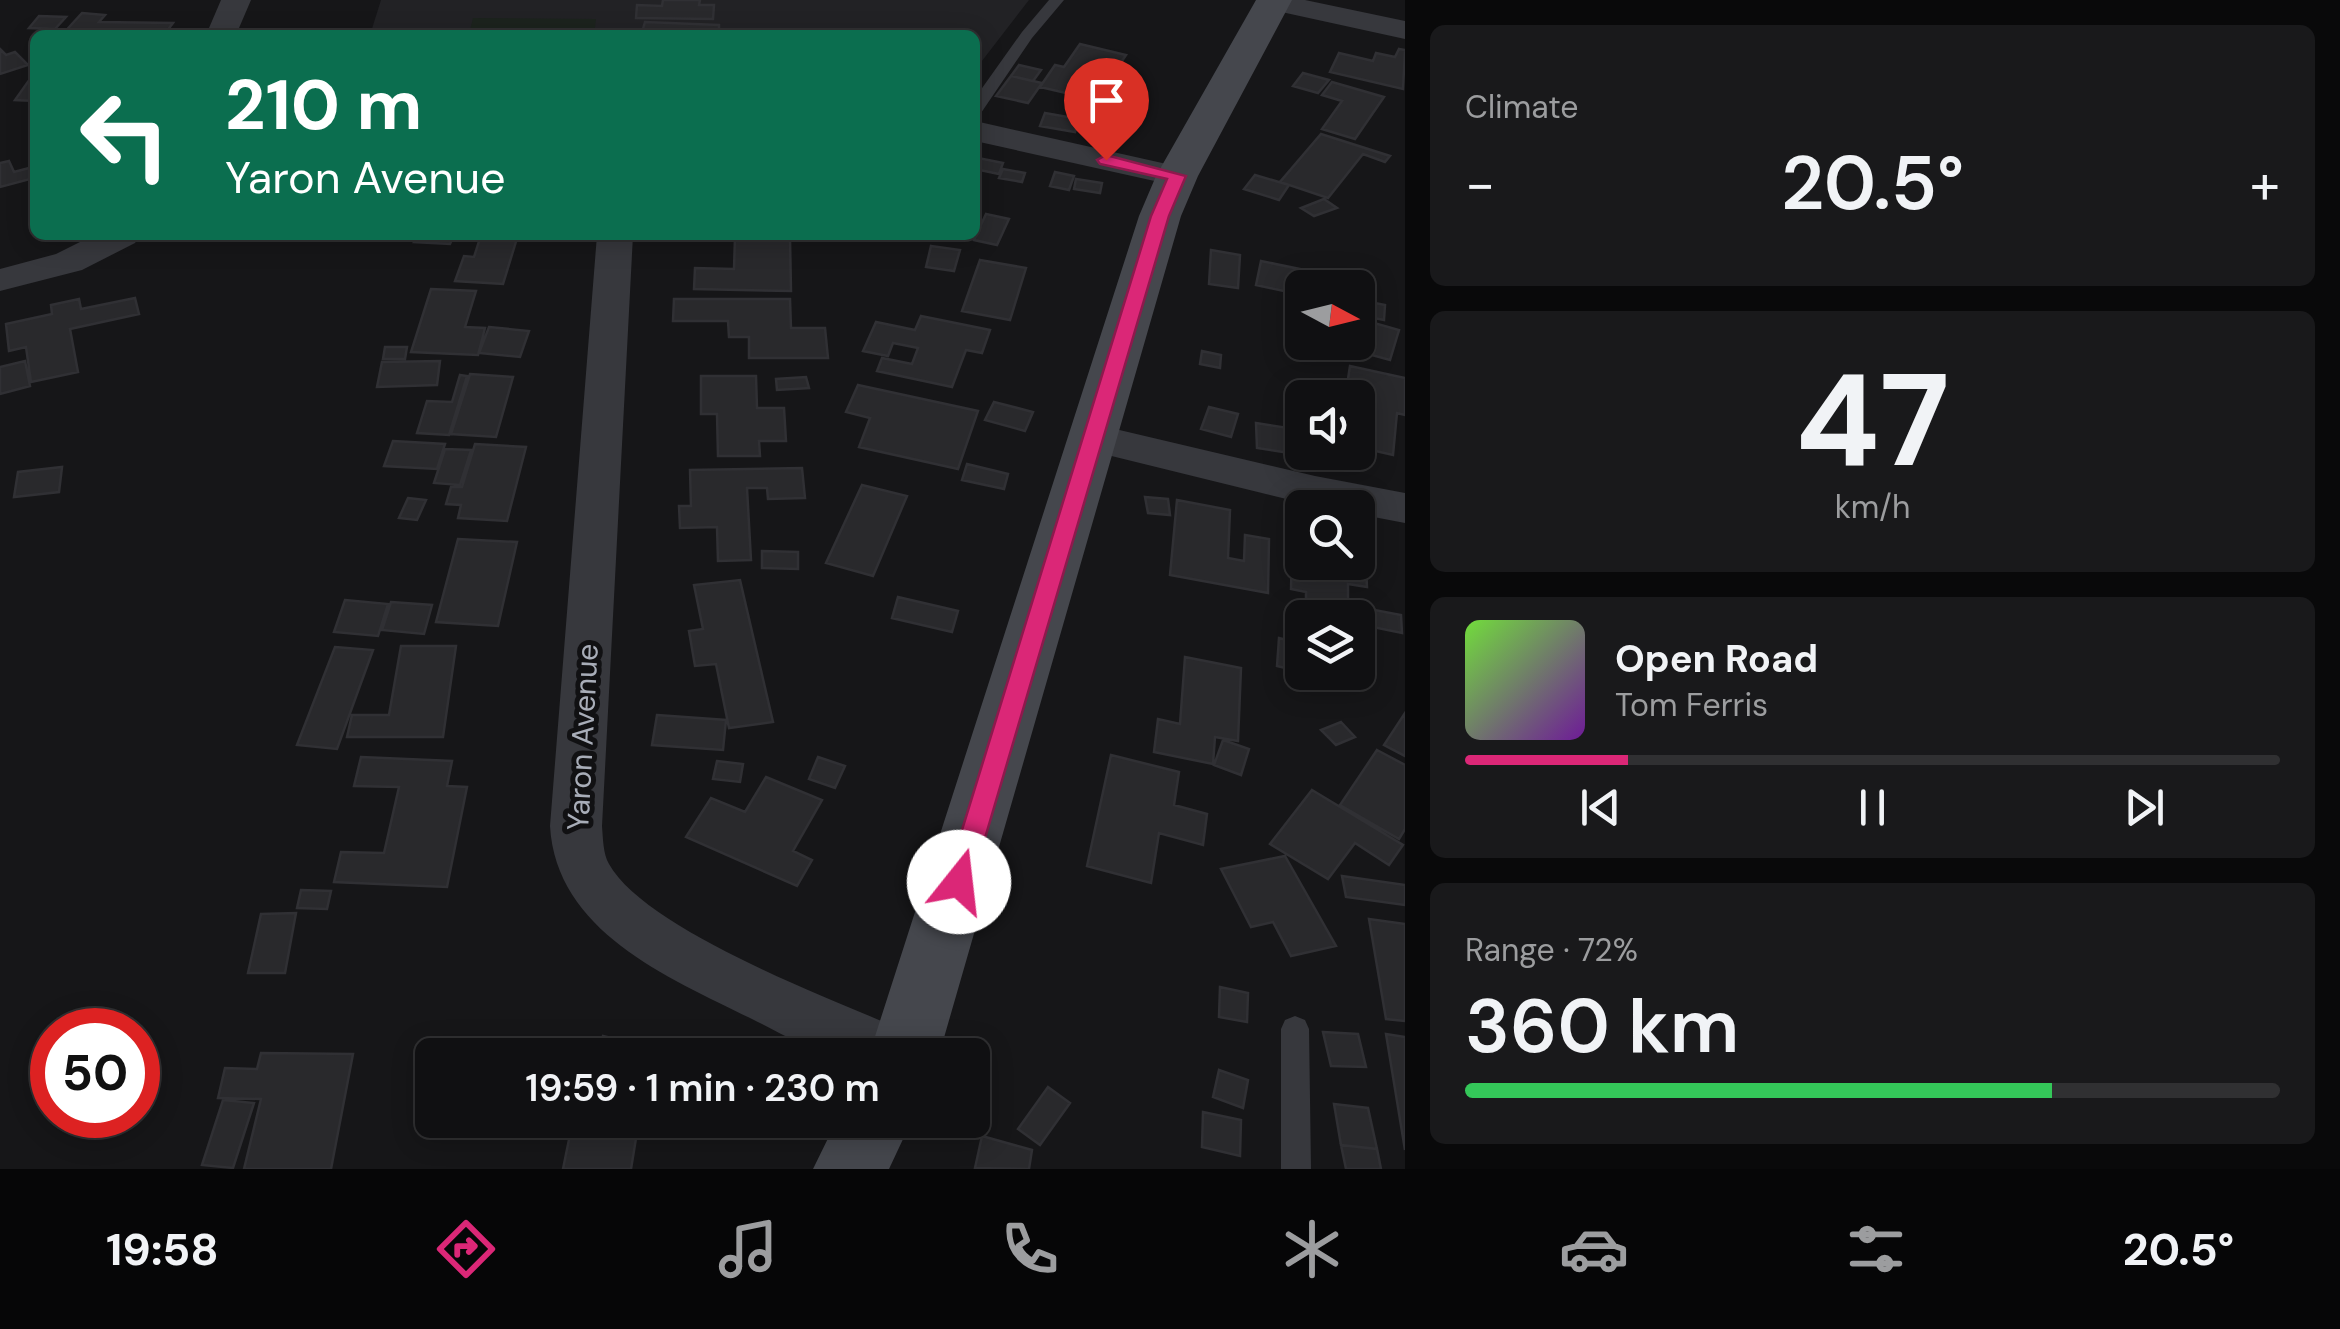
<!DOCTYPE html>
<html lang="en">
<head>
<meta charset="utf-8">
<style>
	body { margin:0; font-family:"DM Sans",sans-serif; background:#19191b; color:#f1f3f6; height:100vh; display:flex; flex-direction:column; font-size:38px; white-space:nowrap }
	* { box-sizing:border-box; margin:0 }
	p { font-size:32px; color:#9c9d9f }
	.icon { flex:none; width:55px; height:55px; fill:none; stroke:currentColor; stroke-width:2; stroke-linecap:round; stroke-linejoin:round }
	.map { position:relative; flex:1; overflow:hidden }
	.sheet { display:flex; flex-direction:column; gap:25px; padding:25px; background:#09090a; width:935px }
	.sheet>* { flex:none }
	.guide { position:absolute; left:30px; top:30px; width:950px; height:210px; border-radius:15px; box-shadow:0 5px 25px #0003,0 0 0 2px #303032; background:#0b6e4f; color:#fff; overflow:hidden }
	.needle { width:65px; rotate:97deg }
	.tools { position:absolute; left:1285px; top:270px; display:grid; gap:20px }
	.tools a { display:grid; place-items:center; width:90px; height:90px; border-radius:15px; background:#101012; box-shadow:0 5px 25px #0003,0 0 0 2px #303032; font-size:50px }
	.speed { position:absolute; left:30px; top:1008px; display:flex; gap:20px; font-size:50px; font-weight:700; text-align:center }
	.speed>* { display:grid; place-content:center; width:130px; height:130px; border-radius:50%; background:#101012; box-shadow:0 5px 25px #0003,0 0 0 2px #303032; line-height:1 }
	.speed .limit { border:15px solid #d22; background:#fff; color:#111 }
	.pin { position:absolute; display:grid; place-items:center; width:85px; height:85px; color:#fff; margin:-102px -42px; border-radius:50% 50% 50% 0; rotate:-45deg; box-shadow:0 0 10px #0007 }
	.pin .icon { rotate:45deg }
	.me { position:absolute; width:110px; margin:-55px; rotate:16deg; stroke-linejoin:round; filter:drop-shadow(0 0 8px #0008) }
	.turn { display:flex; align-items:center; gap:35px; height:210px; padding:0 30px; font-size:45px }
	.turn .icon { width:130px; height:130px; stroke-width:2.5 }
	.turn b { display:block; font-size:70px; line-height:85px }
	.big { font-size:75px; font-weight:600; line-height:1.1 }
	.sheet .tile { flex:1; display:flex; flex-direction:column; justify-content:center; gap:15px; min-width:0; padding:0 35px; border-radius:15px; background:#19191b }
	.sheet .dial { align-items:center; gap:0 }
	.dial b { font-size:130px; line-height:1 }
	.song { display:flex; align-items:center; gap:30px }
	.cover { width:120px; height:120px; border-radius:15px; background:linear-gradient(135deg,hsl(100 70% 55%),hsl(280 70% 35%)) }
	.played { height:10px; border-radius:5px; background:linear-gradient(90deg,#db2777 20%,#303032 20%) }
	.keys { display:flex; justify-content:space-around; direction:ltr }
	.heat { display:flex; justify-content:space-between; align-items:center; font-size:55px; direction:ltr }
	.charge { height:15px; border-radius:8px; background:linear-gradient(90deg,#34c759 72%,#303032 0) }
	.trip { position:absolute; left:415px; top:1038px; width:575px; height:100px; border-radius:15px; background:#101012; box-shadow:0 5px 25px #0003,0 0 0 2px #303032; font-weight:600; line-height:100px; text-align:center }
	.menu { display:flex; height:160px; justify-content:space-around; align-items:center; background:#060607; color:#9c9d9f }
	.menu .icon { width:70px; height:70px }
	.menu .on { color:#db2777 }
	.menu b { font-size:45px; color:#f1f3f6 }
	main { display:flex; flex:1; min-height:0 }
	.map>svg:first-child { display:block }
</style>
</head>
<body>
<main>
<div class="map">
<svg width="1405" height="1169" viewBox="0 0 1405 1169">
	<rect width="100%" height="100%" fill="#161618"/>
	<path fill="#222225" d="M381,0H1029L975,70V35H370Z"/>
	<path fill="#1c231d" d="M473,18L596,19L594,35H469Z"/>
	<path fill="#29292c" stroke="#303034" stroke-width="2.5" d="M663,0H700L699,5H714L713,19L636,18L637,5L662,6Z
		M82,13L105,15L99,22L173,23L164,35H62Z
		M39,16L66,17L55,29L29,28Z
		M645,22L719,25V32L643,29Z
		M1080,44L1126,55L1096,100L1040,87L1055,65L1064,67Z
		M0,49L6,55L15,52L28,65L0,74Z
		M1399,49L1405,50L1403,89L1330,72L1339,53L1373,61L1376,53L1395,57Z
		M1019,65L1041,70L1033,81L1011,76Z
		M1303,73L1329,80L1318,93L1293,86Z
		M32,76L35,101L15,100Z
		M1011,76L1042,83L1028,103L996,96Z
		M1332,82L1384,97L1355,139L1322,129L1342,101L1322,95Z
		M1045,113L1079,119L1075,132L1040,126Z
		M1321,134L1390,156L1385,162L1363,154L1328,198L1280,182Z
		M978,158L1003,163L999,174L975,169Z
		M9,161L14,172L29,168L34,178L0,187V163Z
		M1003,169L1025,173L1022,182L999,178Z
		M1055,172L1074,176L1069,190L1050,186Z
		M1255,175L1289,185L1279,200L1244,189Z
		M1076,179L1102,183L1100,193L1074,189Z
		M1324,199L1337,208L1314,216L1301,208Z
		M986,214L1009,219L997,245L974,240Z
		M417,235H454L450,244L414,242Z
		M481,235H518L503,284L455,281L464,256L474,257Z
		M735,237L790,238L791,291L694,289L695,268L734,269Z
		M931,246L960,250L954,271L926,267Z
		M1211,250L1240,255L1238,288L1209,284Z
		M980,260L1026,268L1010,320L962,311Z
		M1261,261L1353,280L1352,288H1302V295L1256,285Z
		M431,289L476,291L465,327L485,328L478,355L411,352Z
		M135,298L139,314L70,329L78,372L31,382L26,347L9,351L6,324L52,314L51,305L79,299L81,309Z
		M674,299H790L791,328H825L828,358H749V337H729L728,321H673Z
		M1360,300L1385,305L1384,320L1358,315Z
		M921,316L990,330L982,353L966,350L952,387L877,371L882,358L912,364L918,348L893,343L888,356L863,351L876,322L915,330Z
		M1374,323L1399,330L1390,360L1364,353Z
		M489,327L529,331L520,357L479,353Z
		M385,347H407L405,359H383Z
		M1202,351L1221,355L1220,368L1200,364Z
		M25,361L30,386L0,394V367Z
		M440,361L437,385L377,387L382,362Z
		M1350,366L1405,378V415L1397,413L1393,455L1358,447V398H1345Z
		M470,374L513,377L496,437L451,434Z
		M460,375L467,376L449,435L417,433L427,401L452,402Z
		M701,376H756L757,408H784L786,441H759L760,456H718L717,414H701Z
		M806,377L809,388L777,390L776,379Z
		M858,385L978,411L958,469L859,447L870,418L846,412Z
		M994,402L1033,412L1025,431L985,420Z
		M1209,407L1238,414L1231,437L1201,429Z
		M1256,423L1295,429L1296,454L1257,448Z
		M393,441L445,444L437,469L384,466Z
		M475,444L526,447L507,521L458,518L461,505L446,504L451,487H462Z
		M445,449L471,450L460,485L434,483Z
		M967,464L1008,474L1004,489L962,480Z
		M62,467L59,492L14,497L18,472Z
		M802,468L805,498L768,499L767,488H747L751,560L718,561L717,527L680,528L679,506H691L690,470Z
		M862,485L907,496L873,576L826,563Z
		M1145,497L1168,499L1170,515L1148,513Z
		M408,498L426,500L417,520L399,518Z
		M1177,500L1230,510L1228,558L1244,561L1245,535L1269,539L1268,593L1170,575Z
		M458,539L517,542L498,626L436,622Z
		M762,551L798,552V569L762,568Z
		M1292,553L1302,555V562L1366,568L1367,587L1348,584V605L1401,615L1402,633L1358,624V618H1306V592L1291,589Z
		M740,580L773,722L729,728L716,664L695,666L689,631L703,629L694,585Z
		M898,597L958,611L952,632L892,618Z
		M345,600L388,604L378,636L334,632Z
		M391,602L432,605L424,634L382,630Z
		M1279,638L1302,644V672L1277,666Z
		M401,646H456L443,737H347L352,715H389Z
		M335,647L373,650L337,749L297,745Z
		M1185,657L1241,668L1238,741L1215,737L1213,764L1154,752L1158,719L1180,724Z
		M1405,713V756L1384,745Z
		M657,715L726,720L723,750L652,745Z
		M1341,722L1355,737L1336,745L1321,730Z
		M1223,740L1249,749L1241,775L1214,765Z
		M1377,750L1405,765V829L1399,839L1340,805Z
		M1111,755L1179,772L1174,805L1207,814L1203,845L1159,833L1151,883L1087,866Z
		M361,757L452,761L447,786L467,787L447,887L334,882L341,852L384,853L399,787L354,786Z
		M818,757L845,766L835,788L809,779Z
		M717,761L743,764L740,782L713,779Z
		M766,777L822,800L793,851L812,860L797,886L686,837L711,798L745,812Z
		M1312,790L1403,845L1389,865L1355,843L1328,879L1270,844Z
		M1285,856L1336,946L1291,956L1273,922L1251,927L1221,869Z
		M1342,876L1405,885V905L1346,897Z
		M301,890L331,891L327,909L297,908Z
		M296,913L285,973H248L261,914Z
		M1369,919L1405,924V1021L1386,1019Z
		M1220,987L1248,993L1247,1022L1219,1017Z
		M1323,1032L1358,1034L1366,1067L1331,1066Z
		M1386,1034L1405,1037V1150Z
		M603,1036L669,1052L668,1055H597Z
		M261,1053L353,1054L331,1169H244L261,1099L218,1098L225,1068L257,1069Z
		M1219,1070L1248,1080L1243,1108L1213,1097Z
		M1048,1087L1070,1103L1040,1145L1018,1129Z
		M223,1100L254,1103L233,1168L202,1165Z
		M1334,1104L1368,1108L1377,1149L1341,1145Z
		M1203,1112L1241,1120L1240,1156L1202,1147Z
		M573,1120H639L631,1169H563Z
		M982,1136L1032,1150L1029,1169L975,1168Z
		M1341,1145L1377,1149L1381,1169H1346Z"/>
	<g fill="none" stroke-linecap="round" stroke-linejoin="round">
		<path fill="#37383d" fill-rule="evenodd" d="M1049,0H1064L1032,38L981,113L975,115V98L1022,32Z
			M1295,1016L1305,1020L1309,1029L1311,1169H1281V1029L1285,1020Z"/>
		<path fill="#37383d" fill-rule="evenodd" d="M221,0H251L236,35H206Z
			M1260,0H1305L1405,21V39L1263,8Z
			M975,121L1189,169L1194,176L1189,183L1177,186L975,141Z
			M94,235H140L135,243L82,270L0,291V269L56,254Z
			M597,235H633L602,826C603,838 603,854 609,864C646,931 845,1005 918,1036L927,1055C898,1055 863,1060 834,1055C807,1050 775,1030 750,1018C667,977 556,931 550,826Z
			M1094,424L1315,476L1405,493V523L1358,514V508L1315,506L1079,448L1073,438L1079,428Z"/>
		<path fill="#45474d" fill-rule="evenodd" d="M1256,0H1292L1198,176L1181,216L939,1055H869L1139,216L1156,176Z
			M837,1120H912L889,1169H813Z"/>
	</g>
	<path fill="#db2777" stroke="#8e194d" stroke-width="2.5" d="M1106,155L1186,176L1169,216L972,882L968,890L959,894L950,890L946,882L1151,216L1167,179L1100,164L1097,160Z"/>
	<g text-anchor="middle" stroke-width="10" stroke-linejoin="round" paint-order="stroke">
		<g font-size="30" fill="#a8adb8" stroke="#111113">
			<text transform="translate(583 737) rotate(-87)" y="10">Yaron Avenue</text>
		</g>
	</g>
</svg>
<div class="tools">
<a><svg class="needle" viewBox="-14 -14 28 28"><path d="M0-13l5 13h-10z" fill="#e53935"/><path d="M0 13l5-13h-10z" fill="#9c9d9f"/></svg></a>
<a><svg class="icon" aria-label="sound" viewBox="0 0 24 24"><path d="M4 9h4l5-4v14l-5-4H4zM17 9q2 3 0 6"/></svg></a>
<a><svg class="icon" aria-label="search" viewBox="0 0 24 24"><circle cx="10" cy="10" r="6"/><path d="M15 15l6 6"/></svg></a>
<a><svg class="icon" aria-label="layers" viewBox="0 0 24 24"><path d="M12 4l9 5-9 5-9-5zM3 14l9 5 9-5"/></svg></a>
</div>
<div class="speed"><div class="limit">50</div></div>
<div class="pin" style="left:1106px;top:160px;background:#d93025"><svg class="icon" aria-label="arrive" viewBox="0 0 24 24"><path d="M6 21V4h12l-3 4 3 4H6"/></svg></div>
<svg class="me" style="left:959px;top:882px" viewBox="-20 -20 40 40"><circle r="19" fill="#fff"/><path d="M0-13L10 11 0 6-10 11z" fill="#db2777"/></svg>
<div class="trip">19:59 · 1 min · 230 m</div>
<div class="guide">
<div class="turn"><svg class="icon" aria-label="left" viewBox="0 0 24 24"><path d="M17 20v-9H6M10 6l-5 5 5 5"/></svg><div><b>210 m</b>Yaron Avenue</div></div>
</div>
</div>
<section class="sheet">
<div class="tile"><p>Climate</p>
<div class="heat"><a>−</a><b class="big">20.5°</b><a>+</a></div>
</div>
<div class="tile dial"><b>47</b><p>km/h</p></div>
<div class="tile">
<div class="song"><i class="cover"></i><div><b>Open Road</b><p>Tom Ferris</p></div></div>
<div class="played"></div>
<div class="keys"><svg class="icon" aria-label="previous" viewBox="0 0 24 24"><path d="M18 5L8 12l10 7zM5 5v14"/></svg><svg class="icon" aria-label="pause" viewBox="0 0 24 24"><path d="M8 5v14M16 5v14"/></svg><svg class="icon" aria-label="next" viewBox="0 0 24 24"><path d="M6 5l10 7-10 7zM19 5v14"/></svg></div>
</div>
<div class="tile"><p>Range · 72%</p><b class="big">360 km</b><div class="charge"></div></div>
</section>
</main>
<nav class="menu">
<b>19:58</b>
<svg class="icon on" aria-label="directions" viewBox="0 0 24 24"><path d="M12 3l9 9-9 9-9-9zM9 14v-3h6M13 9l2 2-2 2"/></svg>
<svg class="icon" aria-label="music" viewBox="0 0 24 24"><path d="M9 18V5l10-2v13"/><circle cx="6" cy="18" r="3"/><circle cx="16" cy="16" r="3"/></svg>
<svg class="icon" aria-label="phone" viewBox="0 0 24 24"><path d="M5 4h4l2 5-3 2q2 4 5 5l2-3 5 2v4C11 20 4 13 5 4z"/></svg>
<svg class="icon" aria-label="climate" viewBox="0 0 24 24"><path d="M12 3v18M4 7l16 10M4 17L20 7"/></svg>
<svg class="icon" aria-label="car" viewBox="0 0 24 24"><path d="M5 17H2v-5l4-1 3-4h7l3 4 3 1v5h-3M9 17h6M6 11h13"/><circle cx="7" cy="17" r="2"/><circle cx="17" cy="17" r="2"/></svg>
<svg class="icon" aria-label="filters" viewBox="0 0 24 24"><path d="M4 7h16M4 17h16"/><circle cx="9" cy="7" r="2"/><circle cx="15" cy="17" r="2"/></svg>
<b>20.5°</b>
</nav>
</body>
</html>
